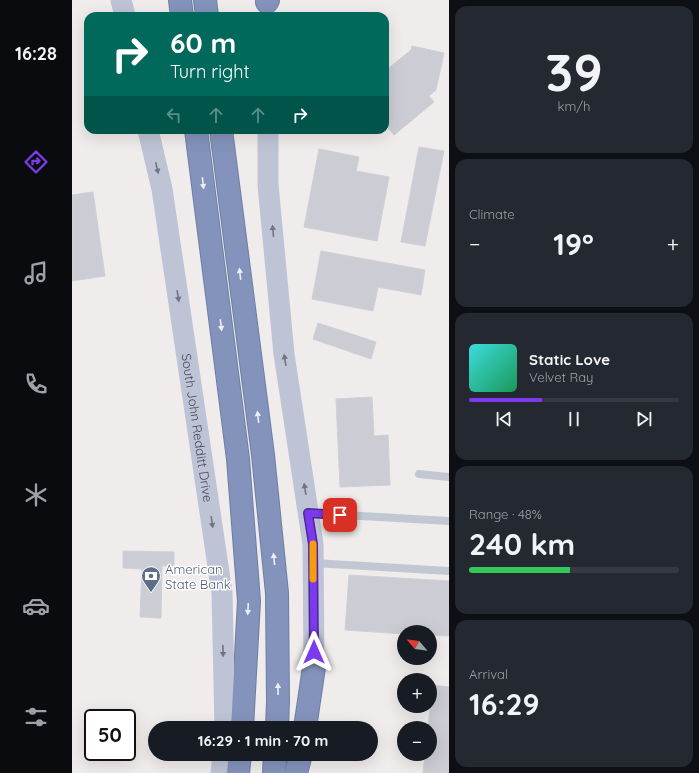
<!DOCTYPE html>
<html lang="en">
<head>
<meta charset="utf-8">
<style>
	body { margin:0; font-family:Quicksand,sans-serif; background:#242831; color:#f1f3f6; height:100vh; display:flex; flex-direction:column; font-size:15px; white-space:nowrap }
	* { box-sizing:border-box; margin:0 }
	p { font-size:13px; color:#9ea1a6 }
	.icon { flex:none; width:22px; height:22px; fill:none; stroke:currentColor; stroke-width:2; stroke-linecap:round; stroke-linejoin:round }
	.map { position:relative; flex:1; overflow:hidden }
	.details { display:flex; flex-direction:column; gap:6px; padding:6px; background:#0d0f14; width:250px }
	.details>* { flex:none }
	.banner { position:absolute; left:12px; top:12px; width:305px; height:122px; border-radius:12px; box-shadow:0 4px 16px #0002; background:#00695c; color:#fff; overflow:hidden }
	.needle { width:26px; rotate:299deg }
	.fabs { position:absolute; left:325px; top:625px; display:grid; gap:8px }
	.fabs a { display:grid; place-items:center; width:40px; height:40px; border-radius:50%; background:#171b24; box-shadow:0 4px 16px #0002; font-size:20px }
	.speed { position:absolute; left:12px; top:709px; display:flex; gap:8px; font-size:20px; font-weight:700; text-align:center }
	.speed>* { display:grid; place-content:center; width:52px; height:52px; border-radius:50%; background:#171b24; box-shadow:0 4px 16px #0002; line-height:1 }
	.speed .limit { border:2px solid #111; border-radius:6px; background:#fff; color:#111 }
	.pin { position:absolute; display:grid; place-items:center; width:34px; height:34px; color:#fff; margin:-17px; border-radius:8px; box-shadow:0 2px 6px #0006 }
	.me { position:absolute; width:44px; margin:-22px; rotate:0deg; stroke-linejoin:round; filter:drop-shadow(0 0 3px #0008) }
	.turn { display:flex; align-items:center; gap:14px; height:84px; padding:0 20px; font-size:18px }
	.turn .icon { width:52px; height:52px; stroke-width:2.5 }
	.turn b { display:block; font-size:28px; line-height:34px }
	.lanes { display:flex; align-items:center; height:38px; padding:0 20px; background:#0003; justify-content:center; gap:20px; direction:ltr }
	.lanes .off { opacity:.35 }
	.big { font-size:30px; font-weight:700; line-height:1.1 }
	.details .widget { flex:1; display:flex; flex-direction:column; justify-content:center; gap:6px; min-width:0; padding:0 14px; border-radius:12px; background:#242831 }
	.details .dial { align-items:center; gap:0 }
	.dial b { font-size:52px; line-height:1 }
	.song { display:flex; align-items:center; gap:12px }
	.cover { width:48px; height:48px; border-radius:6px; background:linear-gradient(135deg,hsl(180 70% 55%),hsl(150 70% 35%)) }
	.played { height:4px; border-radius:2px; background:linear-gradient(90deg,#7c3aed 35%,#363941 35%) }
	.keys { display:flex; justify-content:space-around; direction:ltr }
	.heat { display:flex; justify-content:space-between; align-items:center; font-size:22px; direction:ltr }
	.charge { height:6px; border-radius:3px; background:linear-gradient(90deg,#34c759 48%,#363941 0) }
	.trip { position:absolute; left:76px; top:721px; width:230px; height:40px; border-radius:20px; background:#171b24; box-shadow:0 4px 16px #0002; font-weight:700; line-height:40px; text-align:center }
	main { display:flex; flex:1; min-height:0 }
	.menu { display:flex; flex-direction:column; width:72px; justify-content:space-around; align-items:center; background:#090b0e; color:#9ea1a6 }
	.menu .icon { width:28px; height:28px }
	.menu .on { color:#7c3aed }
	.menu b { font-size:18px; color:#f1f3f6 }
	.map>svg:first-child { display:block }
</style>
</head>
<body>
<main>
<nav class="menu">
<b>16:28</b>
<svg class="icon on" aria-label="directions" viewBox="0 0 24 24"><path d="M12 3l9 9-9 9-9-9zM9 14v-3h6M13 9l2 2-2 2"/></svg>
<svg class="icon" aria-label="music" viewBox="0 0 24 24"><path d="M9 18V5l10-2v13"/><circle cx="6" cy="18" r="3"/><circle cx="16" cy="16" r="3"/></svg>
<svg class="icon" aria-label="phone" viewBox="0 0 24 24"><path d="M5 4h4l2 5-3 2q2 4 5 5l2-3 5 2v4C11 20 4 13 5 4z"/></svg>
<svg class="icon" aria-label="climate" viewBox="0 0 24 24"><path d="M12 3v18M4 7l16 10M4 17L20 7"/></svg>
<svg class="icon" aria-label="car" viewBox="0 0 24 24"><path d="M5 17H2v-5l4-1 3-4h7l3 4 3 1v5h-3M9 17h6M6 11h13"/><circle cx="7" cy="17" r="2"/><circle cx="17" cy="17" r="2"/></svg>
<svg class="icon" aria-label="filters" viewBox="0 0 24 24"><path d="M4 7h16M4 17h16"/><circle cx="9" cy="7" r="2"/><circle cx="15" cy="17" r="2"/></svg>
</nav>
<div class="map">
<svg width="377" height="773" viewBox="0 0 377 773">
	<rect width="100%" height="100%" fill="#efeceb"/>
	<path fill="#cbccd4" stroke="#cfd0d7" d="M340,46L372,53L364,90L357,96L362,102L322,135L314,125L313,126V71L339,50Z
		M347,147L372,151L353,246L329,242Z
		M247,149L287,157L284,171L317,177L305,241L232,227Z
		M21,192L33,276L0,281V195Z
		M249,251L353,270L349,295L306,287L301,311L240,299Z
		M246,323L304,342L299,359L241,339Z
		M300,397L302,436L316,435L318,485L268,487L264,399Z
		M51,551L102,552V566H90L89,618L68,617L70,569L51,568Z
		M277,575L377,581V636L358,635V632H332V634L273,630Z
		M360,685L377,687V773H351L353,754H358V728H356Z"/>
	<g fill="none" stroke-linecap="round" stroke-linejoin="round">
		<g stroke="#6e7ea6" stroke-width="24">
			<path id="highway" d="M108,0L110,16
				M133,0L135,16
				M195,2L196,0
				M124,130L166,459L177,601L170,728
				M149,130L191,455L205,593L206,701L205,728
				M233,728L242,667
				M166,773L168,754
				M202,773L203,754
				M224,773L229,754"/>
		</g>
		<path stroke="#c2c8d3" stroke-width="8" d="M347,474L377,477
			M236,513L377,521
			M242,563L377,571"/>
		<g stroke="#bec4d5" stroke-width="21">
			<path d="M49,0L53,16"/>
			<path id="s1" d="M76,130L90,189L150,593L153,728"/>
			<path d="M196,130V185L212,354L241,544L242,667"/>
			<path d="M149,773L151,754"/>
		</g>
		<use href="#highway" stroke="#8393bb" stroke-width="22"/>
	</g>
	<defs><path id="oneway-solid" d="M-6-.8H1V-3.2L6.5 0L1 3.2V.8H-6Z"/></defs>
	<g fill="#6f7584">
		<use href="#oneway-solid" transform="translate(85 168) rotate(77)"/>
		<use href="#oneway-solid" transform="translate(201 231) rotate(-95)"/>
		<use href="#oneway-solid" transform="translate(106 296) rotate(81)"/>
		<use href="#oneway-solid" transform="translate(213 360) rotate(-99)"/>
		<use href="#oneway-solid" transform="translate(233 489) rotate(-99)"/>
		<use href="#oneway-solid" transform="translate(140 522) rotate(82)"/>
		<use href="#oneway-solid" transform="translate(151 651) rotate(89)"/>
	</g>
	<g fill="#eceff5">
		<use href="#oneway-solid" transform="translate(131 183) rotate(83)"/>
		<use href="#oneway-solid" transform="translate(168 274) rotate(-97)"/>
		<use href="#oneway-solid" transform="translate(149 325) rotate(83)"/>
		<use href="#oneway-solid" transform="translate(186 417) rotate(-97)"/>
		<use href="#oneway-solid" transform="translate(202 559) rotate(-96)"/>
		<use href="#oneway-solid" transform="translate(176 609) rotate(93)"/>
		<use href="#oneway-solid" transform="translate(206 689) rotate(-91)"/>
	</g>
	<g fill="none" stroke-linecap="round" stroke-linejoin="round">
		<g stroke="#51269a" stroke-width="10">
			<path id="route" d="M242,652L241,544L236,513L268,515"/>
		</g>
		<use href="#route" stroke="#7c3aed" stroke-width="7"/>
		<path stroke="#f59e0b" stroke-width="7" d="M241,544V579"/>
	</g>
	<defs>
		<g id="bank-pin" transform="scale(1)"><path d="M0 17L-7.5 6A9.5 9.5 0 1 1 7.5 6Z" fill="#5c6f8a" stroke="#fff"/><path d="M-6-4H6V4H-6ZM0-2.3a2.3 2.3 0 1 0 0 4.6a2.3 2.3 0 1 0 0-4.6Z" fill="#fff"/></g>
	</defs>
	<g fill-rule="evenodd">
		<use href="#bank-pin" x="79" y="576"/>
	</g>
	<g text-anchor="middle" stroke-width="3" stroke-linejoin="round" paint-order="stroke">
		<g font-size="13" fill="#444b59" stroke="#fff">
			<text dy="5" stroke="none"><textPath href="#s1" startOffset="302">South John Redditt Drive</textPath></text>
		</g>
		<g font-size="13" fill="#4e5e75" stroke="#fff" text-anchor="start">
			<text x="93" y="574">American<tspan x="93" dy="15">State Bank</tspan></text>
		</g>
	</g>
</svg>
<div class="fabs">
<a><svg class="needle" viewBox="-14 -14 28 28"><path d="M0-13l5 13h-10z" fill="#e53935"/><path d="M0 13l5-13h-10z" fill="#9ea1a6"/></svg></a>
<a>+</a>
<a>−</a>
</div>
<div class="speed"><div class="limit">50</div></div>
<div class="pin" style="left:268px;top:515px;background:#d93025"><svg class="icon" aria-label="arrive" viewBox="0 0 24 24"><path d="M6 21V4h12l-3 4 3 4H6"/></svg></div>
<svg class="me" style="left:242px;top:652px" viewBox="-20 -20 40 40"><path d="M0-17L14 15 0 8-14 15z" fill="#7c3aed" stroke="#fff" stroke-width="4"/></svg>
<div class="trip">16:29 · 1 min · 70 m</div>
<div class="banner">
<div class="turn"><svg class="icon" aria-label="right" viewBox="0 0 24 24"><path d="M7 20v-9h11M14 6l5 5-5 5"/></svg><div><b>60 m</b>Turn right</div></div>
<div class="lanes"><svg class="icon off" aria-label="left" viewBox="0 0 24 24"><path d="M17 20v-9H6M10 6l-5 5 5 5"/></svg><svg class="icon off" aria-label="ahead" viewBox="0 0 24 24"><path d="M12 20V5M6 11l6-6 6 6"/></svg><svg class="icon off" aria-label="ahead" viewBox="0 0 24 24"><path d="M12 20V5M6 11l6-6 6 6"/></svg><svg class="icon" aria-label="right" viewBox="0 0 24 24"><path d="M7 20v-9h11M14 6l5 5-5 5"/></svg></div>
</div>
</div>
<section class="details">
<div class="widget dial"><b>39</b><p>km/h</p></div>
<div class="widget"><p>Climate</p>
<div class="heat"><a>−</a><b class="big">19°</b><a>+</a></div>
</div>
<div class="widget">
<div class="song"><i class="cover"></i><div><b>Static Love</b><p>Velvet Ray</p></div></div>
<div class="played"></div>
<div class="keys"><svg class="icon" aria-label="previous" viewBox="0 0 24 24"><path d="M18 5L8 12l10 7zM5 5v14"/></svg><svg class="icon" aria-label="pause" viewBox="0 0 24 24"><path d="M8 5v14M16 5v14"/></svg><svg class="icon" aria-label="next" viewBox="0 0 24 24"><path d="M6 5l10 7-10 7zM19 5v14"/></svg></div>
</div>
<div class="widget"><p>Range · 48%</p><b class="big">240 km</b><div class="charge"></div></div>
<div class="widget"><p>Arrival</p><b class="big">16:29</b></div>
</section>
</main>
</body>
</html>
